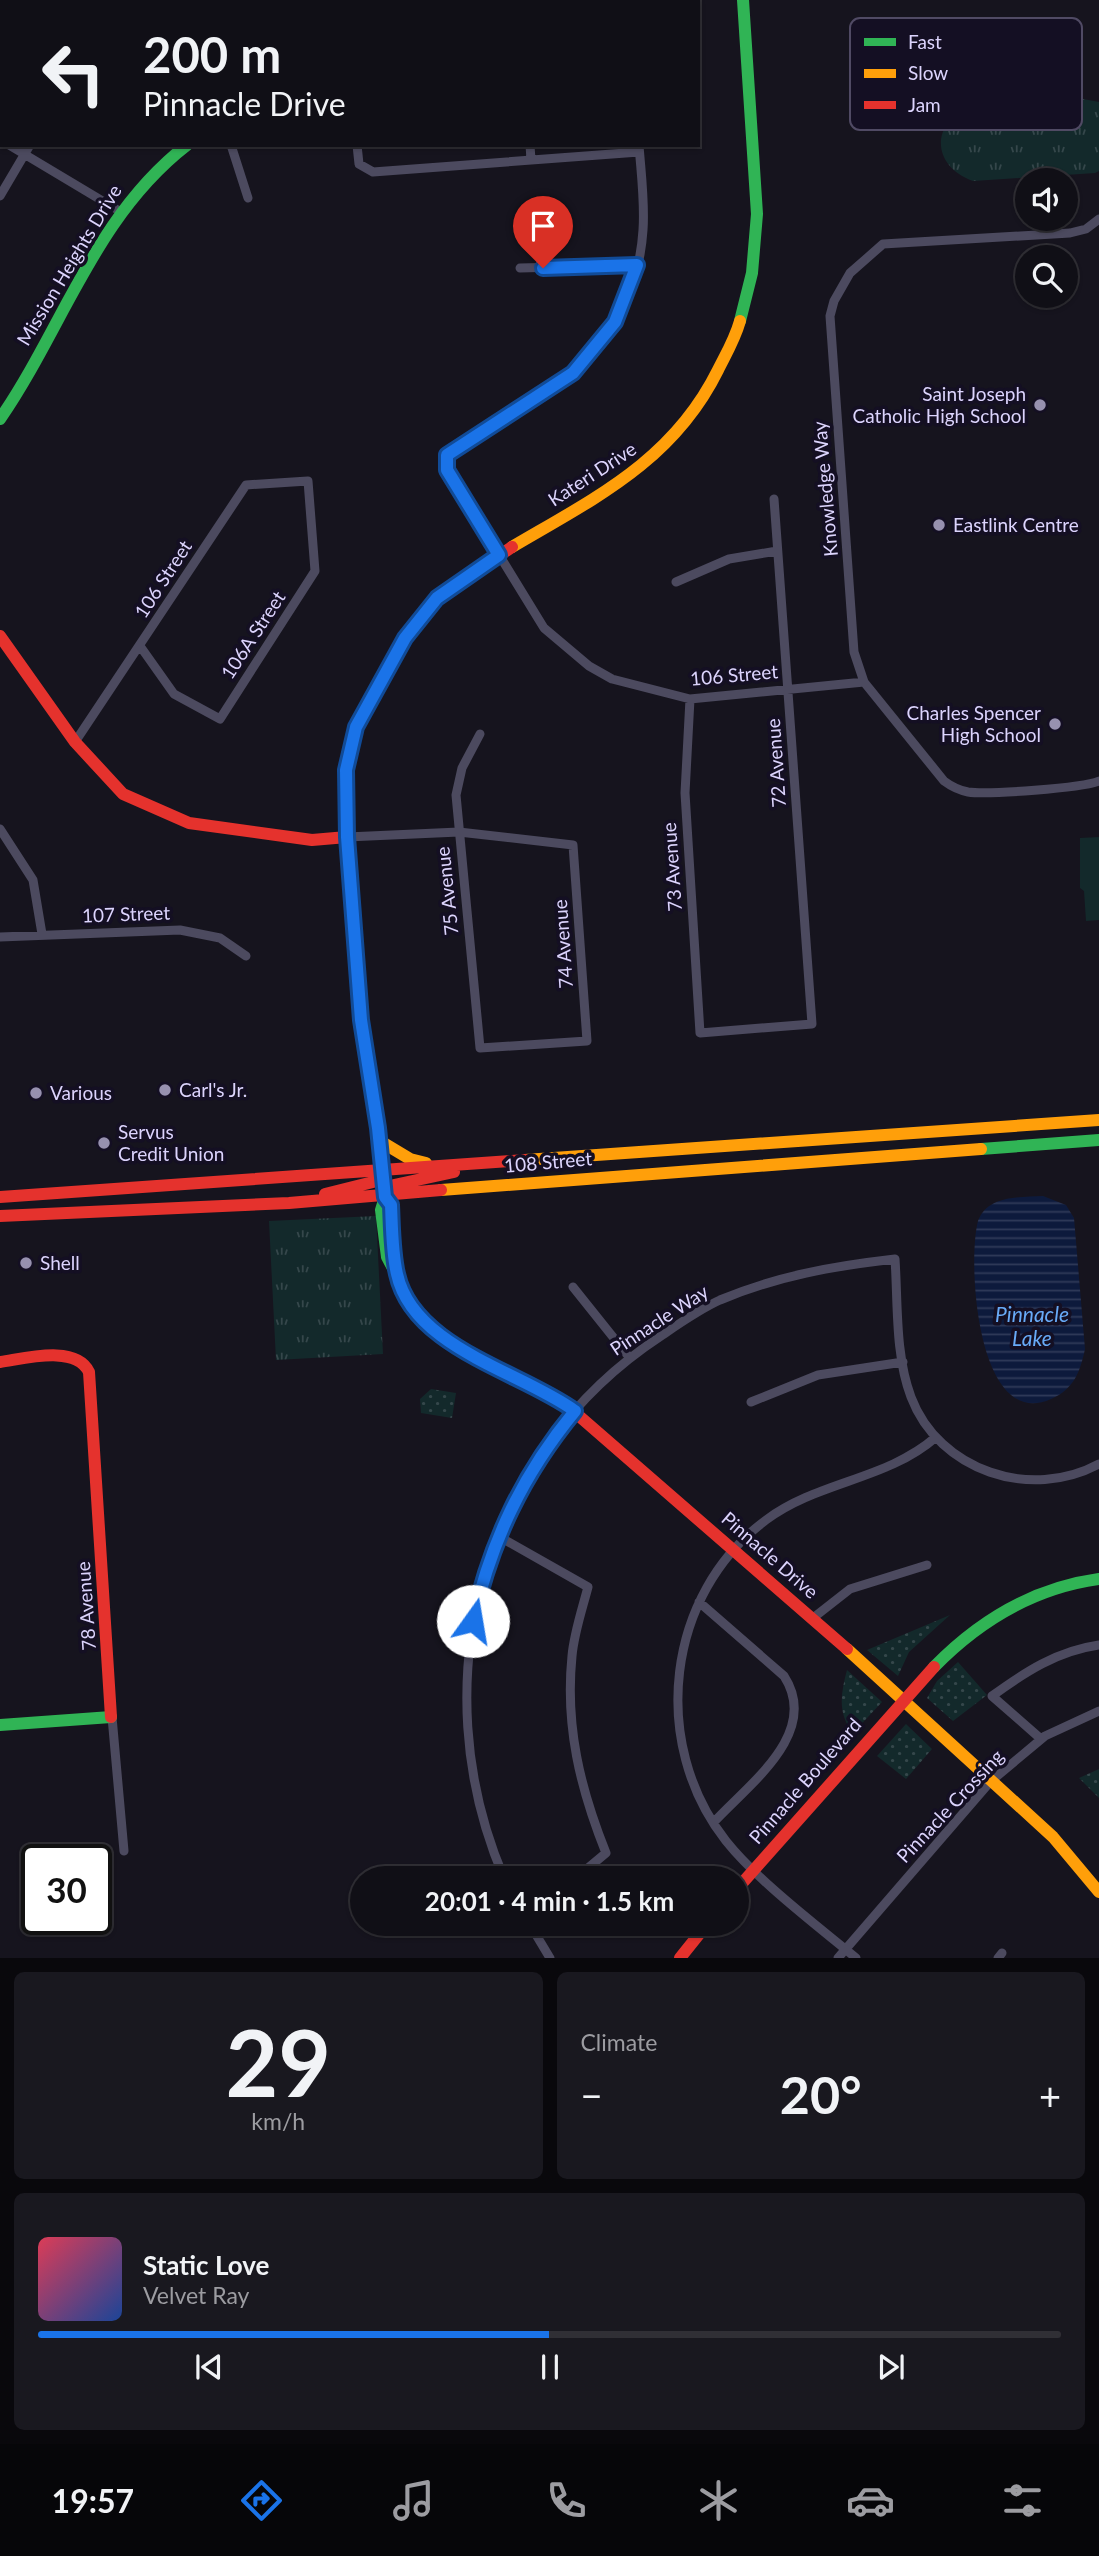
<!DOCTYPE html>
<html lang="en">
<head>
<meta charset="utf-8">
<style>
	body { margin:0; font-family:Lato,sans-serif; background:#19181f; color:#f1f3f6; height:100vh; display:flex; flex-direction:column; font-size:26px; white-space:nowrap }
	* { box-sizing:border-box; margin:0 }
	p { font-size:23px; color:#9c9ca1 }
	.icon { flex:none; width:38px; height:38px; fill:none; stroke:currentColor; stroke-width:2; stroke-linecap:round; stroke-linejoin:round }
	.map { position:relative; height:1958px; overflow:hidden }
	.details { display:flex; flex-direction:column; gap:14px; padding:14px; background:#09080c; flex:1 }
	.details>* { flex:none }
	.banner { position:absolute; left:0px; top:0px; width:700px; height:147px; box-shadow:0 2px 5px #0004,0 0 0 2px #302f35; background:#100f16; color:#f1f3f6; overflow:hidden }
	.buttons { position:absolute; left:1015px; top:168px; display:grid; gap:14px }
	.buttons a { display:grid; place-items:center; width:63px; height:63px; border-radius:50%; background:#100f16; box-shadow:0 2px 5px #0004,0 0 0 2px #302f35; font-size:35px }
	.speed { position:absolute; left:21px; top:1844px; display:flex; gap:14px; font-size:35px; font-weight:700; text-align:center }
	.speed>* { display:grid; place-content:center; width:91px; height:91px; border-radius:50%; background:#100f16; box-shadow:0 2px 5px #0004,0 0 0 2px #302f35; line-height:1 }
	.speed .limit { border:4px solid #111; border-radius:10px; background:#fff; color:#111 }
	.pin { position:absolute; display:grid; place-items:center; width:60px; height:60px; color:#fff; margin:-72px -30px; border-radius:50% 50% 50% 0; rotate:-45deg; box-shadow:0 0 7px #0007 }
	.pin .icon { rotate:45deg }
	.me { position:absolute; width:77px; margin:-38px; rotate:13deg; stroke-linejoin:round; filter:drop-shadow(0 0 5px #0008) }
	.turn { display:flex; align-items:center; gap:24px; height:147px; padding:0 28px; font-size:32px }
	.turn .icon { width:91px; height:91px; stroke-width:2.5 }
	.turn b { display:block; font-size:49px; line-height:60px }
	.big { font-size:52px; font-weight:700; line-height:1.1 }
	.details .card { flex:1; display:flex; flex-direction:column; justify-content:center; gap:10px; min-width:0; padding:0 24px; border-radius:10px; background:#19181f }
	.details .dial { align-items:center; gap:0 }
	.dial b { font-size:91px; line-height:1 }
	.song { display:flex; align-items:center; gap:21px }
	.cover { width:84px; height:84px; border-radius:10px; background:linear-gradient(135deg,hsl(350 70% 55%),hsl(220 70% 35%)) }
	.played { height:7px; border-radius:4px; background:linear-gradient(90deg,#1a73e8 50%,#302f35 50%) }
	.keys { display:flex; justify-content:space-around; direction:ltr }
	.heat { display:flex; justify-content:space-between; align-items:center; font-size:38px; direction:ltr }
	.details .tiles { flex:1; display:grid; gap:14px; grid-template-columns:1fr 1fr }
	.card:last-child { grid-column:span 2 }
	.trip { position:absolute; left:350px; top:1866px; width:399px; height:70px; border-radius:35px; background:#100f16; box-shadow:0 2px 5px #0004,0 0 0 2px #302f35; font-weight:700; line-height:70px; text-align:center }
	.menu { display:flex; height:112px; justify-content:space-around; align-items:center; background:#060609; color:#9c9ca1 }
	.menu .icon { width:49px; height:49px }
	.menu .active { color:#1a73e8 }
	.menu b { font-size:32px; color:#f1f3f6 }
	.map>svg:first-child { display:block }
</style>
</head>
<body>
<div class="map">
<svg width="1099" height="1958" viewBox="0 0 1099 1958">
	<defs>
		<pattern id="grass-tufts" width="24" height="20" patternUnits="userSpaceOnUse" patternTransform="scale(1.75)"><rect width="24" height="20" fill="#13292b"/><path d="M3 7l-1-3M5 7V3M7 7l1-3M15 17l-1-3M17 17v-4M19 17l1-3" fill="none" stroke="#35474b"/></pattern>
		<pattern id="park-dots" width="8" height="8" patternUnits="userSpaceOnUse" patternTransform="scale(1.75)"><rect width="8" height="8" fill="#13292b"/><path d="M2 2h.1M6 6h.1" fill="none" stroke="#35474b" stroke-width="1.8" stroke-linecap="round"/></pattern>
		<pattern id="water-rules" width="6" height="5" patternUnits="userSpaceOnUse" patternTransform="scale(1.75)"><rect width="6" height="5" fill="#0d1a3c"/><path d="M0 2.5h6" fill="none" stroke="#303a59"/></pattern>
	</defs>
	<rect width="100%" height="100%" fill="#16141e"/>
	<path fill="url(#grass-tufts)" d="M1083,99L1099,102V171L1095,173L973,181C933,167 929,125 969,107Z
		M376,1216L383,1354L276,1360L269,1221Z"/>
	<path fill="url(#park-dots)" d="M431,1389L456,1393L452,1418L421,1413L420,1399Z
		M950,1615L909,1652L898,1676L867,1650Z
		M958,1662L987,1695L953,1721L927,1698L937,1681Z
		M847,1670L882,1702L853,1733C837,1713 841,1693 847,1670Z
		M906,1724L932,1749L906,1779L877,1756Z
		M1099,1769V1798L1079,1778Z"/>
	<path fill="#13292b" d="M1099,837V920L1086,921L1084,891L1080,888V838Z"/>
	<path fill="url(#water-rules)" d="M1043,1196L1066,1205L1074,1218L1085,1349C1080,1372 1074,1389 1051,1399C977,1432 967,1262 978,1221C980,1215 985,1208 991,1205C1005,1196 1027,1197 1043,1196Z"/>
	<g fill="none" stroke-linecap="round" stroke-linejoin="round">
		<path stroke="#4c4a5f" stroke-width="9" d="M344,0V2
			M220,2L224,0
			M0,140L2,141
			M9,145L121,212
			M231,145L248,198
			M357,145L359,164L373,172L639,152
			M530,145L531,160
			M639,145C641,173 645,202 643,230C635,352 542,396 450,451L445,460L447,470L544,628L589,666L612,679L690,699L864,682
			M0,196L30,145
			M1099,219L1086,229L1070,233L883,244L850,273L834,301L830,316L854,652L864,682L944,781C952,787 958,790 968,792C987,795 1083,788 1099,781
			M520,268L637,265
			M676,582L729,559L777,551
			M690,699L685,793L700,1033L812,1024L774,499
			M75,742L246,485L308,481L315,571L220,719L174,694L140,646
			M0,829L33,880L42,934
			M347,837L459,832L573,845L587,1041L480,1048L456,795L462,768L480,734
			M0,937L180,930L220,938L246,956
			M573,1287L629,1357
			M751,1402L818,1375L903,1362
			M498,1536L588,1587C582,1610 574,1633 572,1656C565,1726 580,1788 606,1853L576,1878
			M699,1602L784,1676C821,1733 749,1784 714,1822
			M813,1618L850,1589L927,1565
			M112,1717L124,1851
			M1041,1739L992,1696C1025,1672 1057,1651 1099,1645
			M504,1878C420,1682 481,1454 661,1336C680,1323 700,1309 720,1300C777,1276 834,1266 895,1259C898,1303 895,1355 911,1397C939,1471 1031,1501 1099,1464
			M529,1923L550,1958
			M838,1958L990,1782L1045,1736L1099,1711
			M856,1958C815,1924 758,1881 726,1841C649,1743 666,1594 766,1520C818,1481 887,1480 936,1437
			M998,1958L1002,1953"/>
		<path stroke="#30b455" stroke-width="12" d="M740,321L752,273L757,214L743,0
			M0,419C64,326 95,216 187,145
			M364,1039L378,1128L385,1197L381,1210L387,1257L413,1306L437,1333L461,1350L571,1409
			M981,1149L1099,1140
			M934,1667C980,1620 1033,1588 1099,1579
			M0,1725L111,1717"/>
		<path stroke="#ff9f0a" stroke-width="12" d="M512,547C595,498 673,461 718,370C726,354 735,339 740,321
			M380,1141L410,1159L426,1163
			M525,1160L1099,1120
			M441,1190L981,1149
			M385,1197L391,1205L396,1269
			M847,1649L1053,1837L1099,1892"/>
		<path stroke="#e5322d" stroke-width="12" d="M522,2L526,0
			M0,636L75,742L123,794L189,823L312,840L347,837
			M364,1039L347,837L346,770L356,727L405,638L437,598L512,547
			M325,1194L373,1182L382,1170
			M0,1197L525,1160
			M385,1197L394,1185L454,1172
			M0,1216L289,1203L441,1190
			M0,1362C23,1359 76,1344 89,1372L111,1717
			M571,1409L847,1649
			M737,1889L934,1667
			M680,1958L708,1923"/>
	</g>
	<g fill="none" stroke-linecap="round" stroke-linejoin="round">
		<g stroke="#114b97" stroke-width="18">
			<path id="route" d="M473,1621C491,1541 523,1474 575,1411C522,1372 413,1348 397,1274C392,1253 392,1227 391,1205L385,1197L378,1128L361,1020L347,837L346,770L356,727L405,638L437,598L499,555L447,470V455L573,373L615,322L637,265L543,268"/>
		</g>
		<use href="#route" stroke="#1a73e8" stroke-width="12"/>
	</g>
	<g fill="#9791af" stroke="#140f23" stroke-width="2.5">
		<circle cx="1040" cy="405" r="7"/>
		<circle cx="939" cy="525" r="7"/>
		<circle cx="1055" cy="724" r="7"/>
		<circle cx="165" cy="1090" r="7"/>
		<circle cx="36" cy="1093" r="7"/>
		<circle cx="104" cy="1143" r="7"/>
		<circle cx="26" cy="1263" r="7"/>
	</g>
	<g text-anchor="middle" stroke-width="7" stroke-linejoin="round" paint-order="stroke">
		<g font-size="19" fill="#dcd4fd" stroke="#140f23">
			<text transform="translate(69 265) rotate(-59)" y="7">Mission Heights Drive</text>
			<text transform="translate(592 474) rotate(-33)" y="7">Kateri Drive</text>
			<text transform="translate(825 489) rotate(-95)" y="7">Knowledge Way</text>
			<text transform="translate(163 579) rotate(-57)" y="7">106 Street</text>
			<text transform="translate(253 635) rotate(-57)" y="7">106A Street</text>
			<text transform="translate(734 675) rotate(-5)" y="7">106 Street</text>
			<text transform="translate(776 763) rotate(-94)" y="7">72 Avenue</text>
			<text transform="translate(672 867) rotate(-94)" y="7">73 Avenue</text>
			<text transform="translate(447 891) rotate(-96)" y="7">75 Avenue</text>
			<text transform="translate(126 914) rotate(-2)" y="7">107 Street</text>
			<text transform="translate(563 944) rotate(-94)" y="7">74 Avenue</text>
			<text transform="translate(548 1162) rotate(-5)" y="7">108 Street</text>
			<text transform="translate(659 1320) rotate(-33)" y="7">Pinnacle Way</text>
			<text transform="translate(770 1555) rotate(41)" y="7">Pinnacle Drive</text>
			<text transform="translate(86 1606) rotate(-94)" y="7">78 Avenue</text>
			<text transform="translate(805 1781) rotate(-49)" y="7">Pinnacle Boulevard</text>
			<text transform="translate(950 1806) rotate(-47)" y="7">Pinnacle Crossing</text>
		</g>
		<g font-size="19" fill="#dcd4fd" stroke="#140f23" text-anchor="start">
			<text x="1026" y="401" text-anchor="end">Saint Joseph<tspan x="1026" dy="22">Catholic High School</tspan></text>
			<text x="953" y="532">Eastlink Centre</text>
			<text x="1041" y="720" text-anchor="end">Charles Spencer<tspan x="1041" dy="22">High School</tspan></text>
			<text x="179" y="1097">Carl's Jr.</text>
			<text x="50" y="1100">Various</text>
			<text x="118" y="1139">Servus<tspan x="118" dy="22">Credit Union</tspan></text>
			<text x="40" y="1270">Shell</text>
		</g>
		<g font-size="21" font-style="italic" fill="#68aaf7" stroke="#140f23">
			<text x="1032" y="1322">Pinnacle<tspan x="1032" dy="24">Lake</tspan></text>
		</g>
	</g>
	<rect x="850" y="18" width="232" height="112" rx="10" fill="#140f23" stroke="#504a64" stroke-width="2"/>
	<rect x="864" y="38" width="32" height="8" fill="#30b455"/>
	<rect x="864" y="69" width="32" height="9" fill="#ff9f0a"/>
	<rect x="864" y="101" width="32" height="8" fill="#e5322d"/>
	<g font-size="19" fill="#dcd4fd">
		<text x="908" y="49">Fast</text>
		<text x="908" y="80">Slow</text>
		<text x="908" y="112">Jam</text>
	</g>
</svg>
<div class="buttons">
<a><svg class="icon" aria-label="sound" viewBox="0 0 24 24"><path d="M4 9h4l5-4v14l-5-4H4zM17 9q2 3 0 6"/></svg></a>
<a><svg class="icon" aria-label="search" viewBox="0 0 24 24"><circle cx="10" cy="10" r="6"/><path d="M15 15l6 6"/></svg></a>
</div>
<div class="speed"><div class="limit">30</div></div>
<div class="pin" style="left:543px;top:268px;background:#d93025"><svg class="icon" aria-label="arrive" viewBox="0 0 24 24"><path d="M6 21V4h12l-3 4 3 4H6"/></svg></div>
<svg class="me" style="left:473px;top:1621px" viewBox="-20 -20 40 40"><circle r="19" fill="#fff"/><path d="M0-13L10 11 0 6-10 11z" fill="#1a73e8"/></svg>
<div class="trip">20:01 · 4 min · 1.5 km</div>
<div class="banner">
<div class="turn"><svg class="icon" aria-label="left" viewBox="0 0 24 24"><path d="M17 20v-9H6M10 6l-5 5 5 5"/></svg><div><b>200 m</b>Pinnacle Drive</div></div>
</div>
</div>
<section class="details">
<div class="tiles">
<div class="card dial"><b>29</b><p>km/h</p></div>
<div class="card"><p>Climate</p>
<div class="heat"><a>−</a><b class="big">20°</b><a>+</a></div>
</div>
<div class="card">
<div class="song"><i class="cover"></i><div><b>Static Love</b><p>Velvet Ray</p></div></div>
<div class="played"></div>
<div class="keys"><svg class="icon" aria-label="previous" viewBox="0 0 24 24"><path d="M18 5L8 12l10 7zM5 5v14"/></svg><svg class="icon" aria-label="pause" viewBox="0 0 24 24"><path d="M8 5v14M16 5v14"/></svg><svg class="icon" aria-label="next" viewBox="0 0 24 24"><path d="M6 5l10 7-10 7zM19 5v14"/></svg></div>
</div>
</div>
</section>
<nav class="menu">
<b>19:57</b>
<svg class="icon active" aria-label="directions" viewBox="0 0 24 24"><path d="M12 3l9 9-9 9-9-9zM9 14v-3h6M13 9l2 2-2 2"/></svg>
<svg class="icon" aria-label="music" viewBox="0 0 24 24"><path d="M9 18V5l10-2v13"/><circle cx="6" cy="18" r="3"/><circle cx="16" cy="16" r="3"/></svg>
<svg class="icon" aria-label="phone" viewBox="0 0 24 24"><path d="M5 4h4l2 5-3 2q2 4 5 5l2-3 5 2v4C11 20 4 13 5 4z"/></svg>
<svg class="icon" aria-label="climate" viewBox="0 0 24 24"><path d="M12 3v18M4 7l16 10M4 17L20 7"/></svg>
<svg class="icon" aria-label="car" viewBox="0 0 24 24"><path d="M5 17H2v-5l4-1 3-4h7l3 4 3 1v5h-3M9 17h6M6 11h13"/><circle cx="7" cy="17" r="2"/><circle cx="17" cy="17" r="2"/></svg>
<svg class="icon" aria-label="filters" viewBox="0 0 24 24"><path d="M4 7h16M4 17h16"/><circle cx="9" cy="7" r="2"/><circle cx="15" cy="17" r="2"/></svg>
</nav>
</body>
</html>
